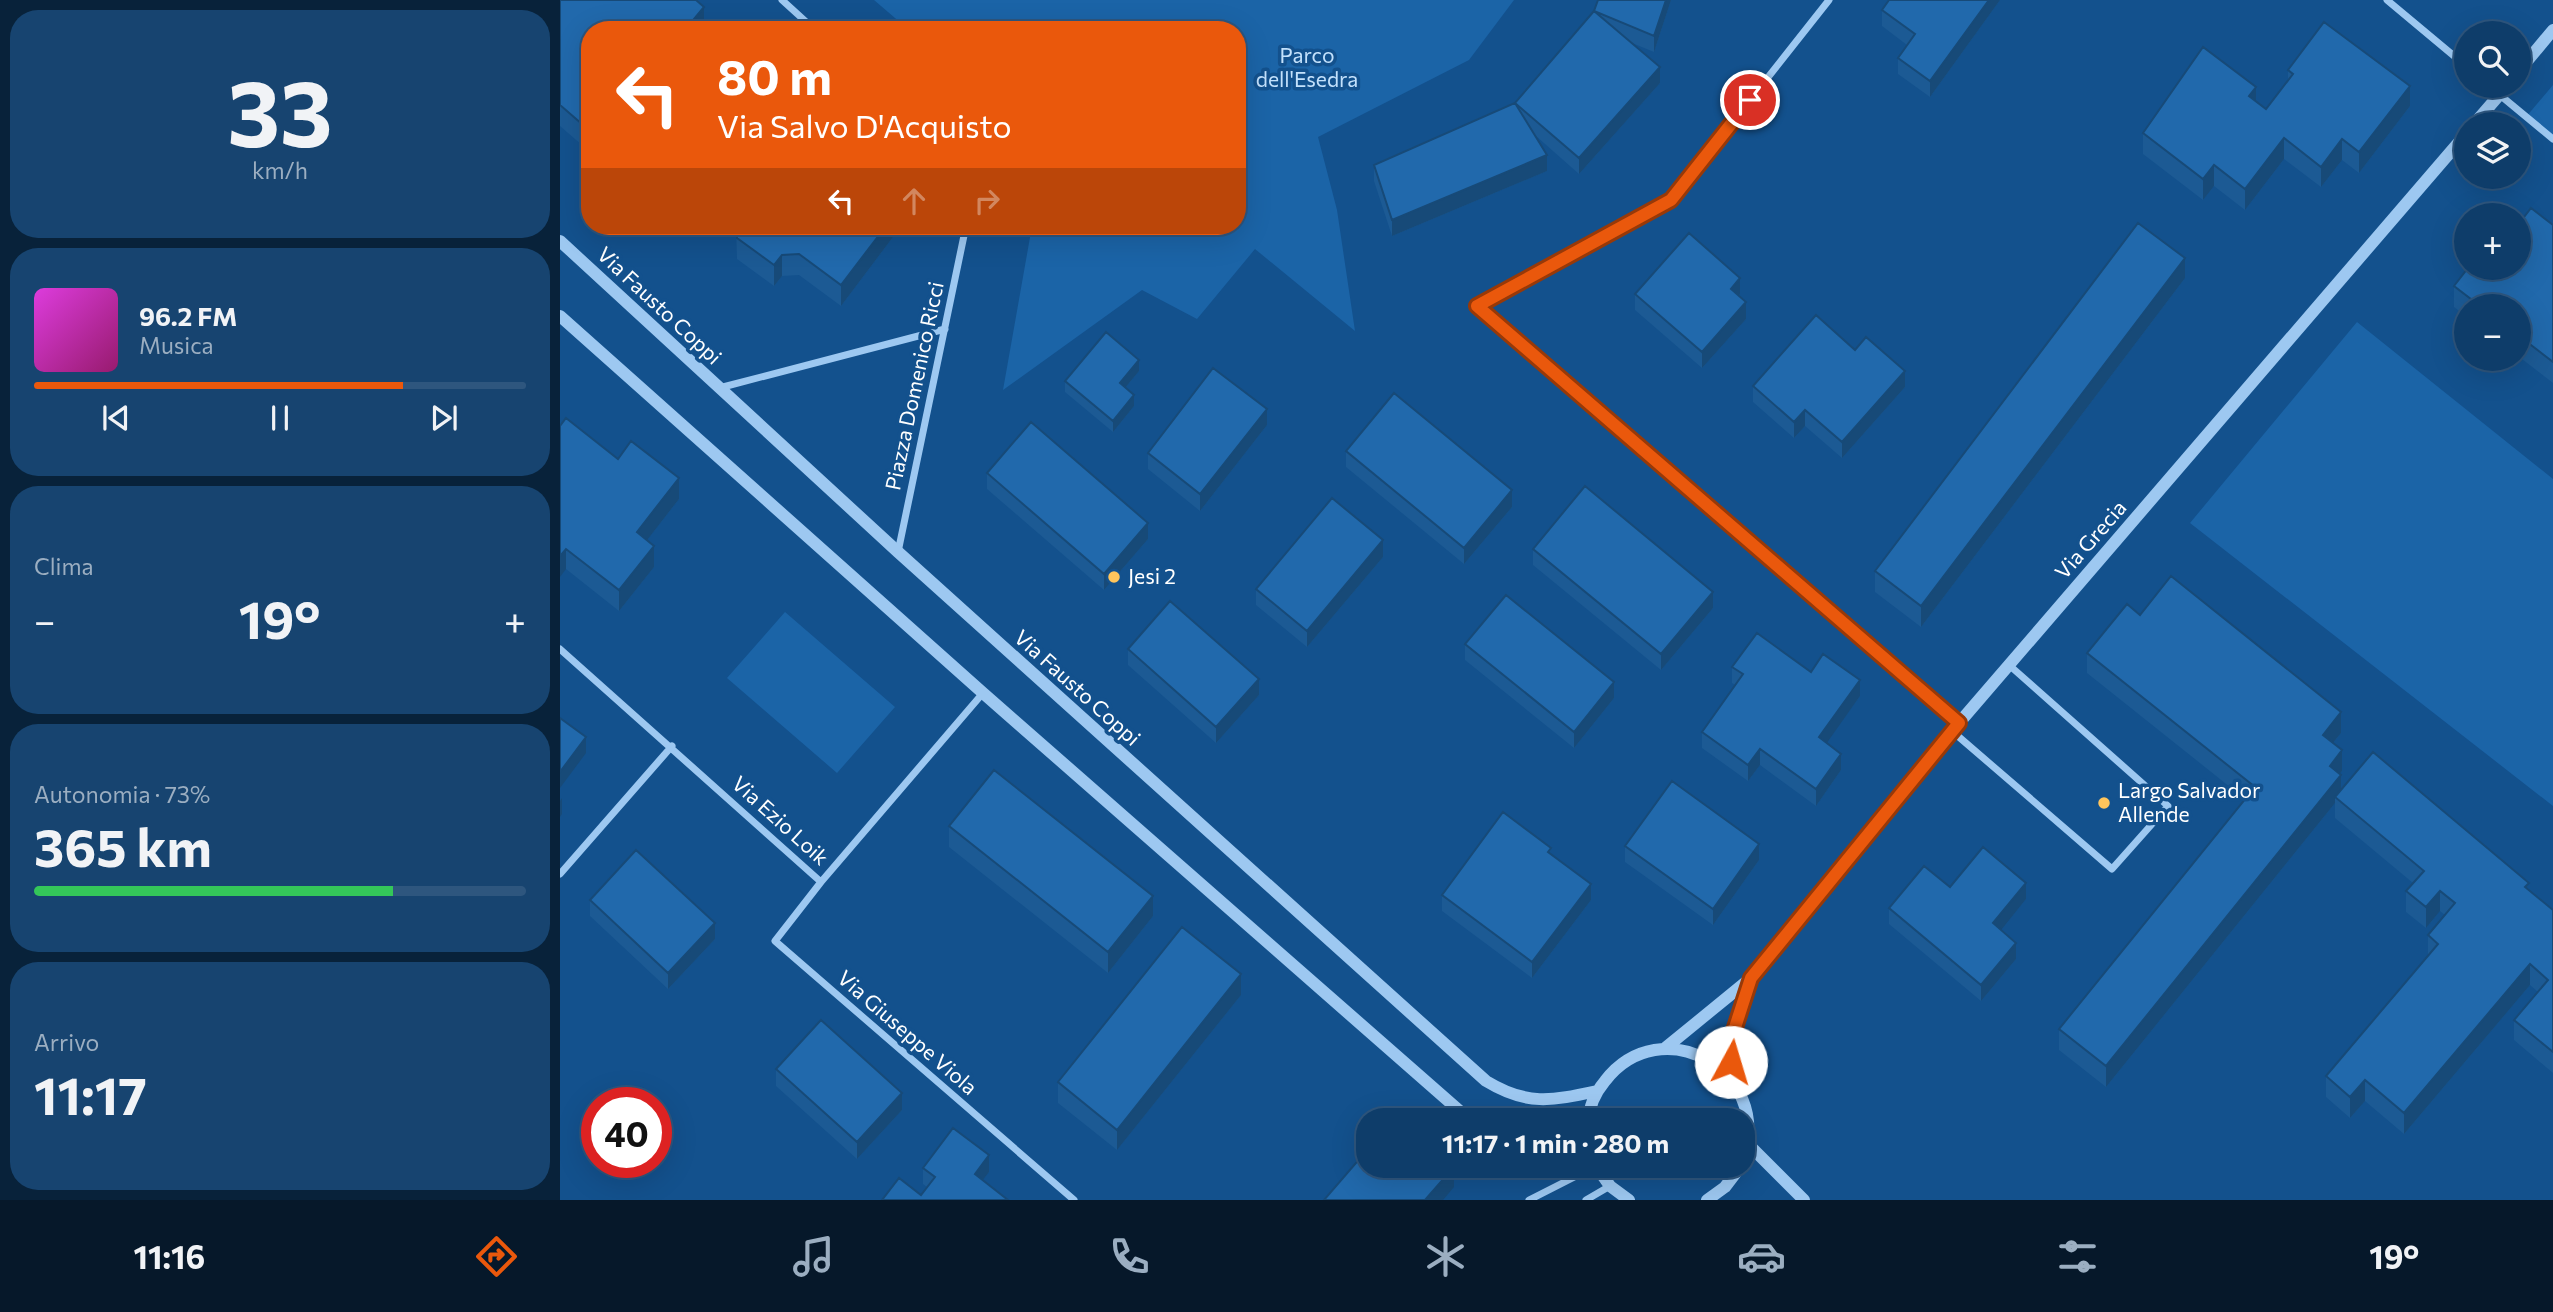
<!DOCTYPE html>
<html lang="it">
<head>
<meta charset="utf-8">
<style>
	body { margin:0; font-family:Commissioner,sans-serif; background:#174470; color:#f1f3f6; height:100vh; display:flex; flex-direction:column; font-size:26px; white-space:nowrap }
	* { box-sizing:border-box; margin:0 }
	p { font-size:23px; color:#9baec1 }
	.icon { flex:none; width:38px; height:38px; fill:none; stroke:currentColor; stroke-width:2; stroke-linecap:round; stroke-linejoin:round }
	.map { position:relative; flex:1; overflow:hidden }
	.panel { display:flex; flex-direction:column; gap:10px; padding:10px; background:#08223a; width:560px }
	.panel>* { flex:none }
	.guide { position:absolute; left:21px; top:21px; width:665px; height:214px; border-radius:28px; box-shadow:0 7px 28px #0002,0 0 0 2px #2e567e; background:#ea580c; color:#fff; overflow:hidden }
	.tools { position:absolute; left:1894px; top:21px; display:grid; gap:14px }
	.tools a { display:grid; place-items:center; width:77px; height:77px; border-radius:50%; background:#0e3d6a; box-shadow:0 7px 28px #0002,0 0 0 2px #2e567e; font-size:35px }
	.speed { position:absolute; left:21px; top:1087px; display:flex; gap:14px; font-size:35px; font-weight:700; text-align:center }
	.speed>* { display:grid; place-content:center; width:91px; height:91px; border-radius:50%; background:#0e3d6a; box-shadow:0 7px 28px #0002,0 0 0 2px #2e567e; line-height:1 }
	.speed .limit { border:10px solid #d22; background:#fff; color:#111 }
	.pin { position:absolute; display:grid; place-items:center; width:60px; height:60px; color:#fff; margin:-30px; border:4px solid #fff; border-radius:50%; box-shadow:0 2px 7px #0007 }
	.me { position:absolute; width:77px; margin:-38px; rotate:6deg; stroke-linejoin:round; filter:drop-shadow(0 0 5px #0008) }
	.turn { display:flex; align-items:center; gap:24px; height:147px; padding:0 21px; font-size:32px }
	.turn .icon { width:91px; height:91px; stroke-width:2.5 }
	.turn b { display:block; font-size:49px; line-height:60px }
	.lanes { display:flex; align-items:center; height:66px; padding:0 21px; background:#0003; justify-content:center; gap:35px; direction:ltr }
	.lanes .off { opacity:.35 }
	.big { font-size:52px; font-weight:700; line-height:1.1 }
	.panel .card { flex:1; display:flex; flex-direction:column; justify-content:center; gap:10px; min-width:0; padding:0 24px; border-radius:28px; background:#174470 }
	.panel .dial { align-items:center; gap:0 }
	.dial b { font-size:91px; line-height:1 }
	.song { display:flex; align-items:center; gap:21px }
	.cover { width:84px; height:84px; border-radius:10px; background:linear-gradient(135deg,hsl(300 70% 55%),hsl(320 70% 35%)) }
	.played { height:7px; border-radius:4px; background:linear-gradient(90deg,#ea580c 75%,#2e567e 75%) }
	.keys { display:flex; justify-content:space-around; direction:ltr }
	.heat { display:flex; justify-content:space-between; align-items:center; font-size:38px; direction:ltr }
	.charge { height:10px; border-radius:5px; background:linear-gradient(90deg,#34c759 73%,#2e567e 0) }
	.trip { position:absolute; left:796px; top:1108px; width:399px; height:70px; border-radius:28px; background:#0e3d6a; box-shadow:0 7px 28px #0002,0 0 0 2px #2e567e; font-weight:700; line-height:70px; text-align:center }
	.menu { display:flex; height:112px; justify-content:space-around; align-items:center; background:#06182a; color:#9baec1 }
	.menu .icon { width:49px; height:49px }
	.menu .current { color:#ea580c }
	.menu b { font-size:32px; color:#f1f3f6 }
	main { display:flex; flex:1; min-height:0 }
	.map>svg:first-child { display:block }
</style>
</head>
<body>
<main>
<section class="panel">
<div class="card dial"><b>33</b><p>km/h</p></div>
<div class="card">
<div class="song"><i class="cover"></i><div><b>96.2 FM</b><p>Musica</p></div></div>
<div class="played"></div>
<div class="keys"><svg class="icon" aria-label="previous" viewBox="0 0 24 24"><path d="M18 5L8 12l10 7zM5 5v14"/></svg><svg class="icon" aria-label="pause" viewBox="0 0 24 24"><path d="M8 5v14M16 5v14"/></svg><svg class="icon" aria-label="next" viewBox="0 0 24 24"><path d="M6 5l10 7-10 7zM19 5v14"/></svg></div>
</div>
<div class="card"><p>Clima</p>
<div class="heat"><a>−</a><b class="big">19°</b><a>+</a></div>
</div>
<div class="card"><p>Autonomia · 73%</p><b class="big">365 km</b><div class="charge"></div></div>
<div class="card"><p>Arrivo</p><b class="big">11:17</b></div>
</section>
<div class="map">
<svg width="1993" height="1200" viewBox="0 0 1993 1200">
	<rect width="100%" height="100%" fill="#13518d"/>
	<path fill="#1b64a7" d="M314,0H954L909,60L758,137L777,210L795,331L695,249L637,319L582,290L443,390L472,226H677V30H349Z
		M1993,85V139L1966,117Z
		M1797,322L1993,479V806L1630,523Z
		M225,612L335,707L277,773L167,678Z"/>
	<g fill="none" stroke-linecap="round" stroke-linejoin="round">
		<path stroke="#9dc8f1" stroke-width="7" d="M222,0L255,30
			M1269,0L1111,200L917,306L1399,723
			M1827,0L1906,66
			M1929,86L1993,139
			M159,388L385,329
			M338,552L406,226
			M0,649L261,882L423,693
			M1392,731L1552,869L1608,806L1449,665
			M0,874L112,746
			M261,882L215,941L514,1200
			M969,1200L1036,1166
			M1026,1200L1050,1186"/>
		<path stroke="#9dc8f1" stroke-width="12" d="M1958,72L1993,30
			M1914,124L1947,86
			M0,241L338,552L926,1081C967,1106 991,1101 1037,1091
			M0,316L423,693L910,1120
			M1104,1049L1191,978L1399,723L1906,134
			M1173,1081L1169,1043L1191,980
			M1029,1120C1029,1106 1036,1092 1045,1081C1101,1008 1214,1071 1183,1159
			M1188,1144L1244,1200
			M1036,1166L1050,1186L1069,1200
			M1147,1200L1165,1187L1181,1166"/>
	</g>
	<path fill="#1c5a94" d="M0,0L144,28L30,30V152L0,126Z
		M1038,0H1111L1094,52L1072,43L1100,83L1019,174L976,136L987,171L832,236L814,181V165L955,103L1034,11Z
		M1440,0L1370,97L1338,74V58L1347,45L1322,26V10Z
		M1728,70L1850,106L1799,173L1782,160L1761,187L1724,159L1685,210L1654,186L1643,200L1583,154V133L1696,102L1706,109L1728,80Z
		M1993,225V383L1958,356V306H1906V316L1894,307V286Z
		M176,226H333V237L281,306L239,275L222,276L214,286L177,259Z
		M1625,278L1361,627L1315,592V571Z
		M1075,294H1180L1179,296L1186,319L1142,368L1075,310Z
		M1295,350L1345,387L1282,458L1245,426L1234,438L1193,402V386Z
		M579,371L565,388L574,406L553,432L505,392V381Z
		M707,425L640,511L588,469V453Z
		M0,426L58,459L119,499L87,540L94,567L59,611L6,569Z
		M786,451L952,507L904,564L786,467Z
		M427,473L588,539L544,590L427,489Z
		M973,549L1153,608L1101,670L973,565Z
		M823,557L747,647L696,605V589Z
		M1580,615L1781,733L1773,743L1782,771L1780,774L1781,790L1969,890L1993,910V1073L1954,1040V1020L1978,992L1970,985L1844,1134L1805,1101L1790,1118L1766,1097V1076L1868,956V935L1885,915L1880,911L1866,928L1846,912V891L1853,883L1775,818V803L1546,1087L1499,1050V1029L1685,799L1527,673V653Z
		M905,644L1054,698L1014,748L905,660Z
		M568,649L699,695L656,743L568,665Z
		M1172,667L1251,672L1300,696L1266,743L1281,770L1256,806L1200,765L1188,781L1142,748V732L1175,685L1172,683Z
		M389,826L593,916L548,973L389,847Z
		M1065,846L1199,860L1153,925L1065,862Z
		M991,854L1031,900L972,978L882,911V895Z
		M1390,887L1466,899L1440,930L1456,959L1421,1001L1329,924V908Z
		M30,900L155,939L108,989L30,916Z
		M681,995L557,1150L498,1103V1082Z
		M216,1069L342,1110L297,1159L216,1086Z
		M363,1168L429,1172L422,1180L361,1195L367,1187L363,1184Z"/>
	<path fill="#174a78" d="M1106,0H1111L1094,52V36Z
		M1429,0H1440L1370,97V81Z
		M144,7V28L143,30H125Z
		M1100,67V83L1019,174V158Z
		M1850,86V106L1799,173V152Z
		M1696,87V108L1689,96Z
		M1724,138V159L1685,210V189Z
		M1782,139V160L1761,187V167Z
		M987,155V171L832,236V220Z
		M1654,165V186L1643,200V179Z
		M326,226H333V237L281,306V285Z
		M222,255V276L214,286V265Z
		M1625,258V278L1361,627V606Z
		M1180,278V294L1171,305V289Z
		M1186,302V319L1142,368V352Z
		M579,360V371L560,394V383Z
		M1345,371V387L1282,458V442Z
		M574,395V406L553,432V421Z
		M707,409V425L640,511V494Z
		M1245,410V426L1234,438V422Z
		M119,478V499L77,553V532Z
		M952,490V507L904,564V548Z
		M588,523V539L544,590V574Z
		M823,540V557L747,647V631Z
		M94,546V567L59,611V590Z
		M6,549V569L0,577V556Z
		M1153,592V608L1101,670V654Z
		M699,679V695L656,743V727Z
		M1300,680V696L1259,754V737Z
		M1054,682V698L1014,748V732Z
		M1781,712V733L1763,755V735Z
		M26,737V753L0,788V772Z
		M1200,749V765L1188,781V765Z
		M1782,750V771L1770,786V766Z
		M1281,754V770L1256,806V789Z
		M1781,775V795L1775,797V803L1546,1087V1066Z
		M2,798V814L0,817V801Z
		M1199,844V860L1153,925V909Z
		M1466,883V899L1433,940V923Z
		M1031,884V900L972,978V962Z
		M1880,891V911L1866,928V907Z
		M593,896V916L548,973V952Z
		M155,923V939L108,989V973Z
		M1456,943V959L1421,1001V985Z
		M1970,964V985L1844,1134V1113Z
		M681,974V995L557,1150V1130Z
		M1805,1080V1101L1790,1118V1097Z
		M342,1093V1110L297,1159V1142Z
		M429,1155V1172L415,1190V1174Z
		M894,1167V1187L883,1200H865Z"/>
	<path fill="#2169ac" stroke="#174a78" stroke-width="2" d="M0,0H136L144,7L125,30H30V131L0,105Z
		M1038,0H1106L1094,36L1034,11Z
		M1329,0H1429L1370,81L1338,58L1355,34L1322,10Z
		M1034,11L1100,67L1019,158L955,103L987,155L832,220L814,165L955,103Z
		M1764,22L1850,86L1799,152L1782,139L1761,167L1724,138L1685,189L1654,165L1643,179L1583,133L1643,47L1696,87L1689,96L1706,109L1733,74L1728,70Z
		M1971,208L1993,225V362L1958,335V306H1920L1894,286L1908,268H1958V225Z
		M1578,223L1625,258L1361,606L1315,571Z
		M177,226H326L281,285L239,254L222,255L214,265L177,238Z
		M1129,233L1180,278L1171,289L1186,302L1142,352L1075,294Z
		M1256,315L1295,350L1306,337L1345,371L1282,442L1245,410L1234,422L1193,386Z
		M546,332L579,360L560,383L574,395L553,421L505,381Z
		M653,368L707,409L640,494L588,453Z
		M834,393L952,490L904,548L786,451Z
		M6,418L58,459L71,441L119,478L77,532L94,546L59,590L6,549L0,556V426Z
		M471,422L588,523L544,574L427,473Z
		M1025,486L1153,592L1101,654L973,549Z
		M772,498L823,540L747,631L696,589Z
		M1611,576L1781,712L1763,735L1782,750L1770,766L1781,775L1546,1066L1499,1029L1695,787L1527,653L1567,604L1580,615Z
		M946,595L1054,682L1014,732L905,644Z
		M610,601L699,679L656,727L568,649Z
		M1197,633L1251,672L1263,654L1300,680L1259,737L1281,754L1256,789L1200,749L1188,765L1142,732L1183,674L1172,667Z
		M0,718L26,737L0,772Z
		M1813,752L1969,883L1965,887L1993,910V1052L1954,1020L1988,980L1970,964L1844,1113L1805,1080L1790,1097L1766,1076L1878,944L1868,935L1895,903L1880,891L1866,907L1846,891L1864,871L1775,797Z
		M434,770L593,896L548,952L389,826Z
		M1112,781L1199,844L1153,909L1065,846Z
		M943,812L991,848L988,852L1031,884L972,962L882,895Z
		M1423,847L1466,883L1433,923L1456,943L1421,985L1329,908L1364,866L1390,887Z
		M76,850L155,923L108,973L30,900Z
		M622,927L681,974L557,1130L498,1082Z
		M261,1020L342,1093L297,1142L216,1069Z
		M393,1128L429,1155L415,1174L448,1200H322L339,1178L361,1195L375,1177L363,1168Z
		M808,1149V1166H893L894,1167L865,1200H764Z"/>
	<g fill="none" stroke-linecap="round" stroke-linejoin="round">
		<g stroke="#983908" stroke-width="18">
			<path id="route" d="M1171,1062L1170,1043L1191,978L1399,723L917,306L1111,200L1190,100"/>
		</g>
		<use href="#route" stroke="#ea580c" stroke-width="12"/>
	</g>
	<g fill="#ffc55c" stroke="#13518d" stroke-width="2.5">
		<circle cx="554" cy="577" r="7"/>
		<circle cx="1544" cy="803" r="7"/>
	</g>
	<g text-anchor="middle" stroke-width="7" stroke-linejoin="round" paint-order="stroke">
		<g font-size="21" fill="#c3e1fc" stroke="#13518d">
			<text x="747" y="63">Parco<tspan x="747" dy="24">dell'Esedra</tspan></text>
		</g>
		<g font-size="21" fill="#fff" stroke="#13518d">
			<text transform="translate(99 306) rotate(43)" y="7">Via Fausto Coppi</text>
			<text transform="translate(355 386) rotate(-78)" y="7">Piazza Domenico Ricci</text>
			<text transform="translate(1531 540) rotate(-49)" y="7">Via Grecia</text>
			<text transform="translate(517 688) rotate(42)" y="7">Via Fausto Coppi</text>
			<text transform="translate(220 821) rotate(42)" y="7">Via Ezio Loik</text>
			<text transform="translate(347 1033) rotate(41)" y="7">Via Giuseppe Viola</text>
		</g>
		<g font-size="21" fill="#fff" stroke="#13518d" text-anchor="start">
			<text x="568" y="584">Jesi 2</text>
			<text x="1558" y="798">Largo Salvador<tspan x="1558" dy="24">Allende</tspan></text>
		</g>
	</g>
</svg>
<div class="tools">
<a><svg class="icon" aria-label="search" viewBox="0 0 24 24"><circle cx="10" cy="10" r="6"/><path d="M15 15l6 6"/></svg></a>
<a><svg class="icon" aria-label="layers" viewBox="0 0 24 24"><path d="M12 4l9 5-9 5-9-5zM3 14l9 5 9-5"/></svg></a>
<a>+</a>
<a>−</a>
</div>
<div class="speed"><div class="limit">40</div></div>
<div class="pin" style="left:1190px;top:100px;background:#d93025"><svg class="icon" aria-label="arrive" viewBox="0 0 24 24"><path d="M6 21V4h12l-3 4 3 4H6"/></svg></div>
<svg class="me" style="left:1171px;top:1062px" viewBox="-20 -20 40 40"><circle r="19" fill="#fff"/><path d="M0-13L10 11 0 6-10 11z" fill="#ea580c"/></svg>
<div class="trip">11:17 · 1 min · 280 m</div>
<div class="guide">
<div class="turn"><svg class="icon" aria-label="left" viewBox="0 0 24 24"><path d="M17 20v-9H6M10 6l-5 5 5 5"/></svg><div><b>80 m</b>Via Salvo D'Acquisto</div></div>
<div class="lanes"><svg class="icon" aria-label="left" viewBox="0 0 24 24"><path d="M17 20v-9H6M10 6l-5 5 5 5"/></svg><svg class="icon off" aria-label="ahead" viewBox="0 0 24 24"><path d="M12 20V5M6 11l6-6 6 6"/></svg><svg class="icon off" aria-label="right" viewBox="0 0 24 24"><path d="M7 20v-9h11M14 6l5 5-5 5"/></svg></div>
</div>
</div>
</main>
<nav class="menu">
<b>11:16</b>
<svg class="icon current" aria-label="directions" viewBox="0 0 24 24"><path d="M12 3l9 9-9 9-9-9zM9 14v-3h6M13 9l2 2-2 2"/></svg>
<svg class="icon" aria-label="music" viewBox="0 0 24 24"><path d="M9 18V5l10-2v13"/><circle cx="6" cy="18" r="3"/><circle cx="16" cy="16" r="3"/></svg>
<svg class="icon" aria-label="phone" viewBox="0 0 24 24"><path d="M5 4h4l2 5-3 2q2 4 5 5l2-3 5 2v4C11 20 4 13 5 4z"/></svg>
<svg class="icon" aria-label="climate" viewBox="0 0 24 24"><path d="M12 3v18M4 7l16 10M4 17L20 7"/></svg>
<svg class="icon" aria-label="car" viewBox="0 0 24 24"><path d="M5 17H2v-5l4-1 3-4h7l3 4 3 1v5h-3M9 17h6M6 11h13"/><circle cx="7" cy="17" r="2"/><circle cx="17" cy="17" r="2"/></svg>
<svg class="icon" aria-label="filters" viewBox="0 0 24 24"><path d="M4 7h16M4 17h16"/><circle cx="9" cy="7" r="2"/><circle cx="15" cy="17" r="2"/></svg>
<b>19°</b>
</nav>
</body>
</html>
